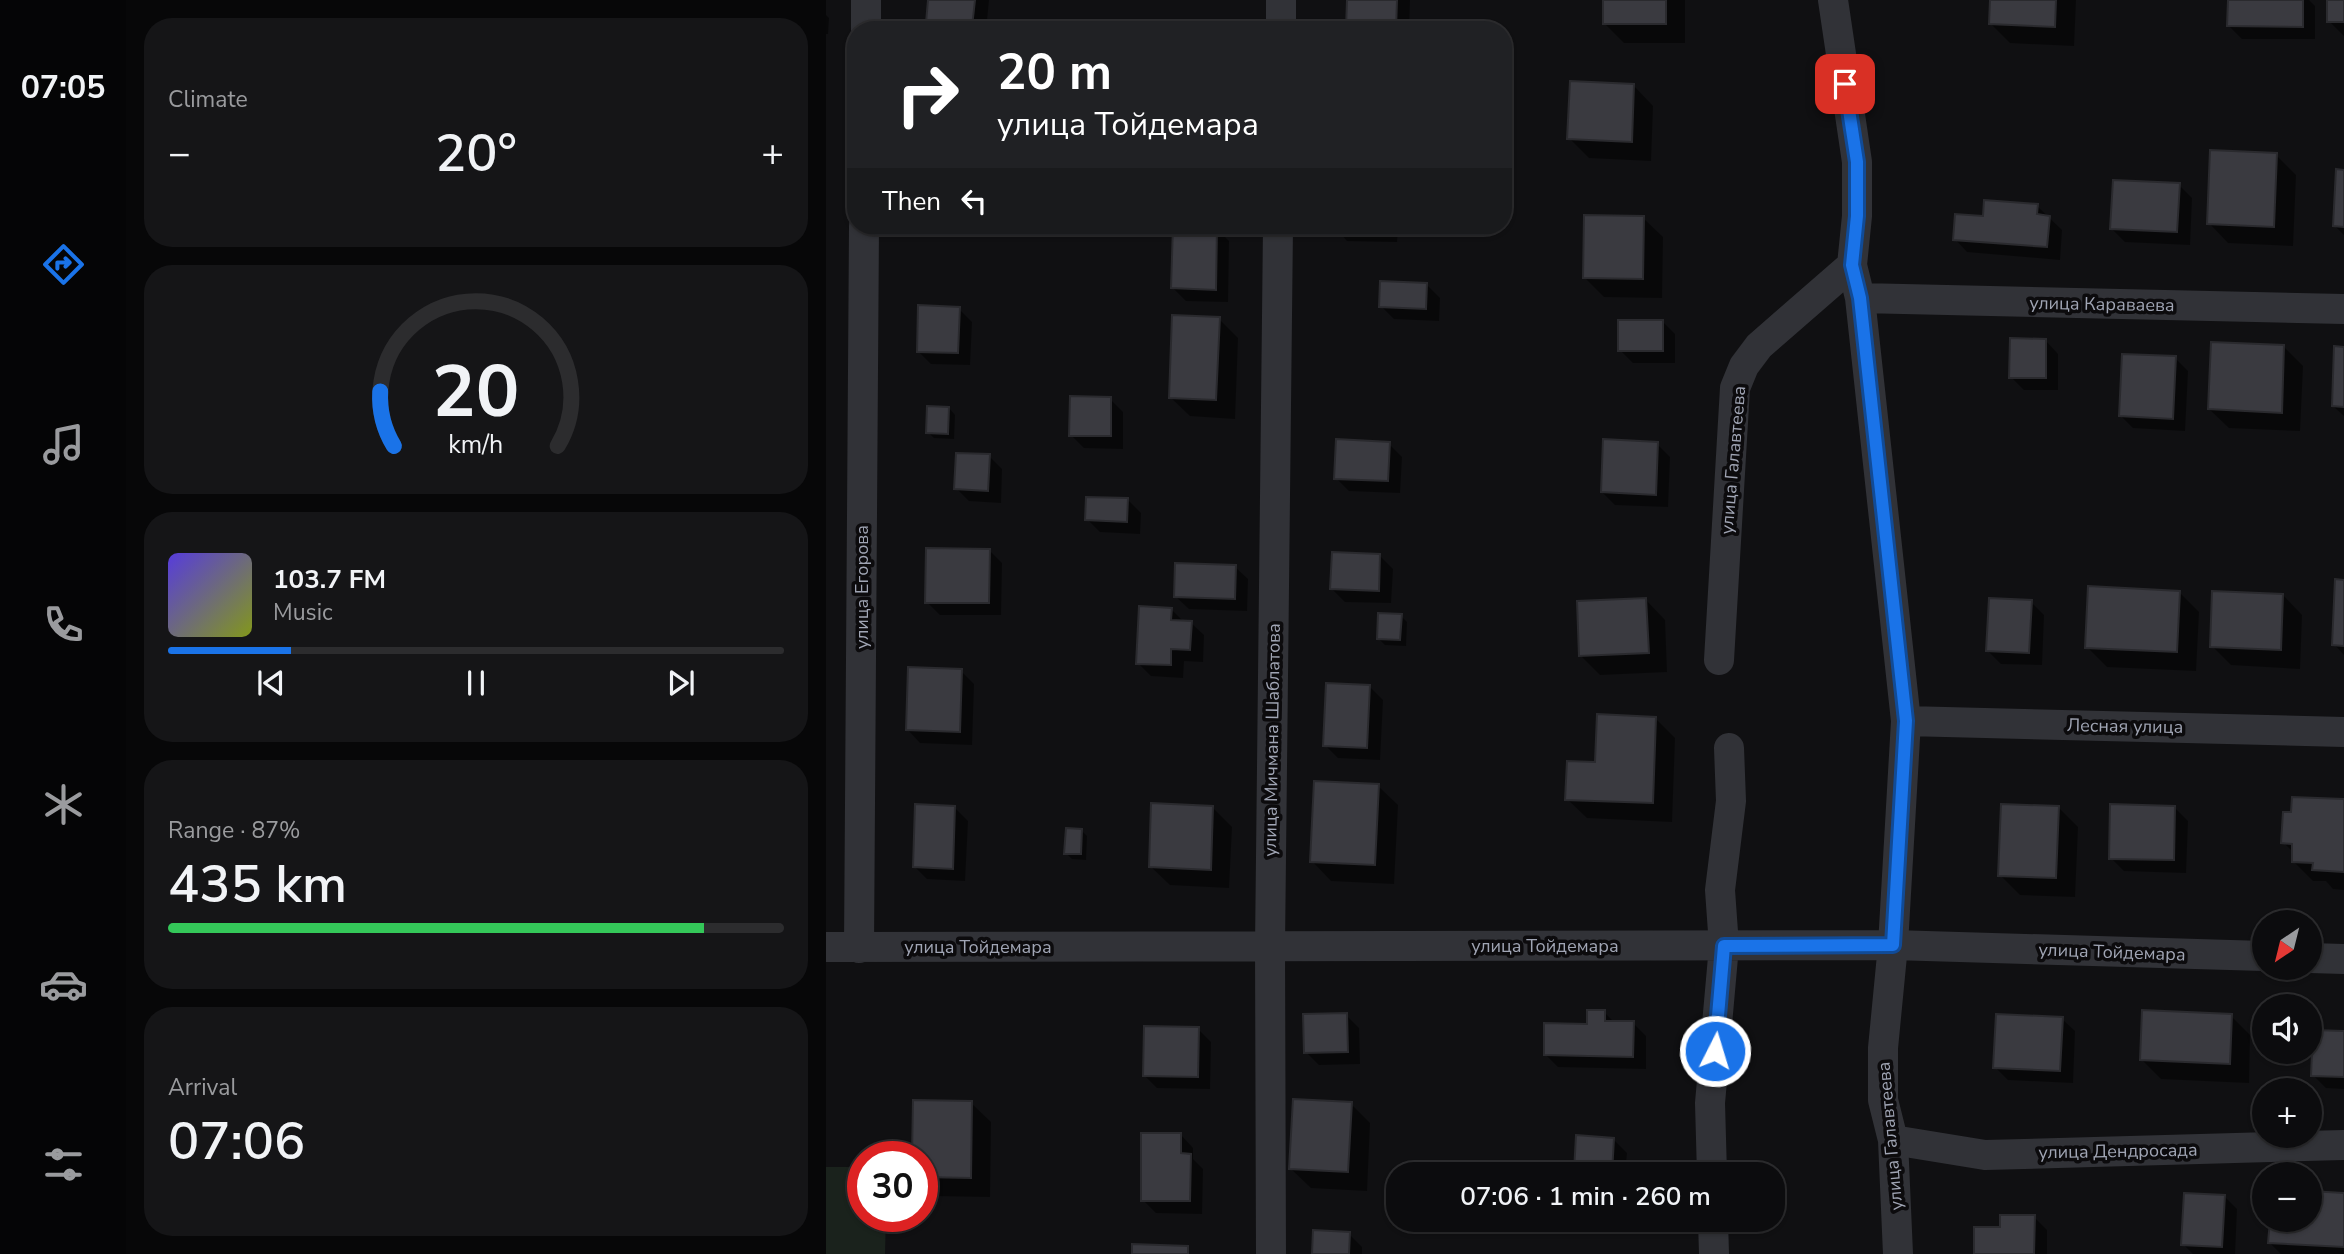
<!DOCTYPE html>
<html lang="en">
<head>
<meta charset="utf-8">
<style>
	body { margin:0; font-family:"Nunito Sans",sans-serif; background:#151517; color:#f1f3f6; height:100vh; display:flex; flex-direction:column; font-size:26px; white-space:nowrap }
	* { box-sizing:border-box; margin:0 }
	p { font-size:23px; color:#9a9b9e }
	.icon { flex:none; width:38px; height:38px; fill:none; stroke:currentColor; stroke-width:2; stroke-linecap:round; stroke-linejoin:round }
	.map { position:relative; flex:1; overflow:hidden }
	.details { display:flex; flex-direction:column; gap:18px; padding:18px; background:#070708; width:700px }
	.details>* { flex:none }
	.banner { position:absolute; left:21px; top:21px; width:665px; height:214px; border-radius:28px; box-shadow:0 2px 5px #0004,0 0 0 2px #2c2c2e; background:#202124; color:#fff; overflow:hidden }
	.needle { width:46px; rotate:215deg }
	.buttons { position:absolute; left:1426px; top:910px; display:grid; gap:14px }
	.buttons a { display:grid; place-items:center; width:70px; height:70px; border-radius:50%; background:#0c0c0e; box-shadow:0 2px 5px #0004,0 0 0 2px #2c2c2e; font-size:35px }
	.speed { position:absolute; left:21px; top:1141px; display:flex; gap:14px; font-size:35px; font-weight:700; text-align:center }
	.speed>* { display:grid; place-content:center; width:91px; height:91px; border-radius:50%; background:#0c0c0e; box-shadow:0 2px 5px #0004,0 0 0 2px #2c2c2e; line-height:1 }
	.speed .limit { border:10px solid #d22; background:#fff; color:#111 }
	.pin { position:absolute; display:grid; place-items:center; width:60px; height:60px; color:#fff; margin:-30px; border-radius:14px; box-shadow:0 4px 10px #0006 }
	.me { position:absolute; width:77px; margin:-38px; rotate:5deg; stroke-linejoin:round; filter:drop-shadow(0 0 5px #0008) }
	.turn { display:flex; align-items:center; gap:24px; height:147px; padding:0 35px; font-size:32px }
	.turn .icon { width:91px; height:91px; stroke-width:2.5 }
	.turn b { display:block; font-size:49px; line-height:60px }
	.then { display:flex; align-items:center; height:66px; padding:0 35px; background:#0003; gap:14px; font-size:26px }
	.big { font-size:52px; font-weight:600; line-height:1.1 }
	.details .widget { flex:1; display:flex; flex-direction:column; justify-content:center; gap:10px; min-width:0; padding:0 24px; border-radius:28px; background:#151517 }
	.details .dial { align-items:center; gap:0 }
	.dial svg { height:182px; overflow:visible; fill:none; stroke:#2c2c2e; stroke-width:7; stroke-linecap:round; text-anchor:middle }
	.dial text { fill:#f1f3f6; stroke:none }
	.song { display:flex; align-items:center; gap:21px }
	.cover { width:84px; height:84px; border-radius:10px; background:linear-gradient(135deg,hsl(250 70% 55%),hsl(70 70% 35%)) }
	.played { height:7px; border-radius:4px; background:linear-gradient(90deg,#1a73e8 20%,#2c2c2e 20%) }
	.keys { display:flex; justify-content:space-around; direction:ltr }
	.heat { display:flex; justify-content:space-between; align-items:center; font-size:38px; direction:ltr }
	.charge { height:10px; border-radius:5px; background:linear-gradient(90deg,#34c759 87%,#2c2c2e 0) }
	.trip { position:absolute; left:560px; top:1162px; width:399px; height:70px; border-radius:28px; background:#0c0c0e; box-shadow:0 2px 5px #0004,0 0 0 2px #2c2c2e; font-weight:600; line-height:70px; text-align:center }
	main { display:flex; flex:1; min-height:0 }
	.dock { display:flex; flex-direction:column; width:126px; justify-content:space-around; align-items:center; background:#050506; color:#9a9b9e }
	.dock .icon { width:49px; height:49px }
	.dock .current { color:#1a73e8 }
	.dock b { font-size:32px; color:#f1f3f6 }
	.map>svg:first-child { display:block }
</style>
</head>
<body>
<main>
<nav class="dock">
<b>07:05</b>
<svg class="icon current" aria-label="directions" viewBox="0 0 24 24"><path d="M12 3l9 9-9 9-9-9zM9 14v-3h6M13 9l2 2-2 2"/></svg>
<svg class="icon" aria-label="music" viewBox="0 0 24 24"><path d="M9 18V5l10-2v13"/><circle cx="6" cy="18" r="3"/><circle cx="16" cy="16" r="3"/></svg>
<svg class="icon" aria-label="phone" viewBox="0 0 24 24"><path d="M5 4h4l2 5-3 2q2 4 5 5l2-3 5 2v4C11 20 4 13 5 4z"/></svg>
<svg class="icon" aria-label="climate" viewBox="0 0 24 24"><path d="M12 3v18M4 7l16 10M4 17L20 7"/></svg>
<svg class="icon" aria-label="car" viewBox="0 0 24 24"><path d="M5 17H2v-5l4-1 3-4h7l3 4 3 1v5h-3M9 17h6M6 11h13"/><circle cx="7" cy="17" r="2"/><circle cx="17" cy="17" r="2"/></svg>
<svg class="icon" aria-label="filters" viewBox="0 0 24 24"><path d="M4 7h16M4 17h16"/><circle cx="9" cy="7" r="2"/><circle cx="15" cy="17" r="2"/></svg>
</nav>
<section class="details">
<div class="widget"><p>Climate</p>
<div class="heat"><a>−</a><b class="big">20°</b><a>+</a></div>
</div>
<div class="widget dial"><svg viewBox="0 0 100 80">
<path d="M14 69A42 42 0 1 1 86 69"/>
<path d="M14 69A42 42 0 0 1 8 45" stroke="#1a73e8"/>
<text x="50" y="56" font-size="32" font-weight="700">20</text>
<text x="50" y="72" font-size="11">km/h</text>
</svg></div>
<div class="widget">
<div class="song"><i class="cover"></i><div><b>103.7 FM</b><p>Music</p></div></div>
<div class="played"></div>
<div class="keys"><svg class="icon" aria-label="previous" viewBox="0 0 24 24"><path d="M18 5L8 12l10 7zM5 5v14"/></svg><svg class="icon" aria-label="pause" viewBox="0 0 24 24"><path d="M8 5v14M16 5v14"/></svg><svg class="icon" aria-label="next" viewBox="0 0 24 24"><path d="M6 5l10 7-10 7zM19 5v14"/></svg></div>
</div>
<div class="widget"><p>Range · 87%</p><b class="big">435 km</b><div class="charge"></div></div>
<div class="widget"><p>Arrival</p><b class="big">07:06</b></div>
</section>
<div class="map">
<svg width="1518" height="1254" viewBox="0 0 1518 1254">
	<rect width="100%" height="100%" fill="#101012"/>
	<path fill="#1a221c" d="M0,1167H37V1216H60L59,1254H0Z"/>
	<path fill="#0007" d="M104,0H163L160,30H109L102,22Z
		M523,0H584L583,30H523L522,28Z
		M778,0H859V43H798L778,23Z
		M1166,0H1250L1248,46L1184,43L1164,23Z
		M1403,0H1483L1489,6V39H1416L1403,26Z
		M1503,0H1518V36L1503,21Z
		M0,15L3,18L2,34H0Z
		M808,86L827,106L825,161L763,158L743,138Z
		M1450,155L1470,175L1467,246L1402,243L1383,223Z
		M1518,172V235L1509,226Z
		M1353,185L1366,198L1364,245L1299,242L1286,229Z
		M1211,206L1236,230L1234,260L1141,252L1129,239L1159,218Z
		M817,218L837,237L836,298L778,297L759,278Z
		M508,226H572L571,242L521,241Z
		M390,228L403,241L402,302L360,301L347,288Z
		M601,285L614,298L613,321L568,319L555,306Z
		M133,309L146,322L144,365L105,364L92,351Z
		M393,319L412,338L409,419L364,416L344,397Z
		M836,321L849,334V363H807L794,350Z
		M1220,341L1232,354V390H1198L1185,377Z
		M1458,347L1477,366L1474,431L1403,428L1383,409Z
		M1518,349V416L1507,406Z
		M1349,358L1362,371L1359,431L1307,428L1294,415Z
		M284,399L297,412V449L258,448L245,435Z
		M123,408L129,415L128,439L108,438L102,432Z
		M563,444L576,457L574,493L523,491L510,478Z
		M831,444L844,457L842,507L789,505L776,492Z
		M163,456L176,469L175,503L143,501L130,488Z
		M302,500L315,513L314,534L274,532L261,519Z
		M163,550L176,563L175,615H114L101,602Z
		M554,556L567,569L565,603L519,602L506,589Z
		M409,567L422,579L421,611L363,609L350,597Z
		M1518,581V655L1508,644Z
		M1354,593L1373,612L1370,671L1281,667L1261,647Z
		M1457,595L1476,615L1474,669L1405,665L1386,646Z
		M820,600L839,620L841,672L774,675L755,656Z
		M1205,602L1218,615L1216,665L1175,664L1162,651Z
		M345,609L358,622L365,623L378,635L377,662L358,661L357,678L325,676L312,663Z
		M575,616L581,622L580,646L559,645L553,639Z
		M135,671L148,684L146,745L94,743L82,730Z
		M544,687L557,700L554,760L512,758L499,745Z
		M829,718L849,738L846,822L761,818L741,799L771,764Z
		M552,786L572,805L568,884L505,881L486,861Z
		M1518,801V890L1507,889L1500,881H1487L1467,861L1468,853L1457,842Z
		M386,807L406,827L403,888L344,885L324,866Z
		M1232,807L1252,827L1249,897L1194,895L1174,875Z
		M129,808L142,821L139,881L101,879L88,866Z
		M1349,808L1362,821L1360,873L1298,871L1285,858Z
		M255,830L261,836L260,860L246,859L240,853Z
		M778,1012L789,1023H807L820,1036V1069L732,1067L719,1054L763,1025Z
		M520,1015L533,1028L534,1064L493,1065L480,1052Z
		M1405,1016L1424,1035L1423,1083L1335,1079L1316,1060Z
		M1236,1019L1249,1031L1247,1083L1182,1080L1169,1067Z
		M372,1029L385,1042L384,1089L331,1088L318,1075Z
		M1518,1033V1089L1500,1088L1487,1075Z
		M145,1103L165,1122L164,1197L107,1196L96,1185V1157Z
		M525,1104L544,1123L541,1191L485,1188L465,1169Z
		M355,1135L367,1148V1159L377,1169L376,1214L330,1213L317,1200Z
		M788,1140L801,1153L799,1174H739H749Z
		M1484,1193L1518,1195V1254H1455L1444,1243L1445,1220H1484Z
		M1398,1196L1411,1209L1409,1254H1367L1357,1244Z
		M1208,1217L1221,1230V1254H1149L1175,1229Z
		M523,1234L536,1247V1254H487Z"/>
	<path fill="#3a3a40" stroke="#2a2a2e" stroke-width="2" d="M102,0H149L146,27L100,23Z
		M521,0H571L570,30L520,29Z
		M777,0H840V24H777Z
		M1164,0H1230L1229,27L1163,24Z
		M1402,0H1477V27L1401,26Z
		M1501,0H1518V22H1501Z
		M744,81L808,84L806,142L741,139Z
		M1384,150L1451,153L1448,227L1381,224Z
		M1510,169L1518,170V227L1507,226Z
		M1287,180L1354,183L1351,232L1284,229Z
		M1158,200L1212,204L1211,214L1224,216L1221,247L1127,240L1129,214L1157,216Z
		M758,215L818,216L817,279L757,278Z
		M347,226H391L390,290L345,288Z
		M506,226H559V230L506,228Z
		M554,281L601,283L600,309L553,307Z
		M92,305L134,307L132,353L91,352Z
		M346,315L394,317L390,400L343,398Z
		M792,320H837V351H792Z
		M1184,338L1220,339V378H1183Z
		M1385,342L1458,345L1456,413L1382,409Z
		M1508,346L1518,347V407L1506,406Z
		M1296,354L1350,356L1347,419L1293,416Z
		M244,396L285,397V436H243Z
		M101,406L123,407L122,434L100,433Z
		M510,439L564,442L562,481L508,479Z
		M777,439L832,442L830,495L775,492Z
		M130,453L164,454L162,491L128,489Z
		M260,497L302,498L301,522L259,520Z
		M100,548L164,549L163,603H99Z
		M506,552L554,554L553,591L504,589Z
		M349,563L410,565L409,599L348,597Z
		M1509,579L1518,580V646L1506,645Z
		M1262,586L1354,591L1351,652L1259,648Z
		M1386,591L1457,594L1455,650L1384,647Z
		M820,598L823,653L753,656L751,601Z
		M1163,598L1206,600L1203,653L1160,651Z
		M313,606L346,608L345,620L366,621L364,650L345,649V665L310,664Z
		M552,613L576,614L574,640L551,639Z
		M82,667L136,669L134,732L80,730Z
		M500,683L544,685L541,748L497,746Z
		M771,714L830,717L827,803L739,800L741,761L769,762Z
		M488,781L553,784L549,865L484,862Z
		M1466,797L1518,799V872L1486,870L1487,863L1466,862V844L1455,843L1457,812H1465Z
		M325,803L387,806L385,870L323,867Z
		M89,804L129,806L127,869L87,867Z
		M1175,804L1233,806L1230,878L1172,876Z
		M1284,804L1349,806L1348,860L1283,859Z
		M240,828L256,829L255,854H238Z
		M761,1010H779V1021H808L807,1057L718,1055V1023L761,1024Z
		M1316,1010L1406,1014L1404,1064L1314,1060Z
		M521,1013L522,1052L478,1053L477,1014Z
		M1170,1014L1237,1017L1234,1071L1167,1068Z
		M318,1026L373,1027L372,1077L317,1076Z
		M1487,1030L1518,1031V1077L1485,1076Z
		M467,1099L526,1102L522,1172L463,1169Z
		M87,1100L146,1101L145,1178L96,1177V1157H86Z
		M315,1133H355V1153L365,1154L364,1201H315Z
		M750,1135L788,1138L786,1174H737V1171L748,1172Z
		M1484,1191L1518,1193V1247L1442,1243L1444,1220H1484Z
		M1358,1193L1399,1195L1396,1247L1355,1245Z
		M1174,1215H1209L1208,1254H1148V1227H1174Z
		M487,1230L524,1232L523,1254H486Z
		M306,1244L362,1246V1254H306Z"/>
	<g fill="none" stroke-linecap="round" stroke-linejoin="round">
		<path stroke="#313237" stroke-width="30" d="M1007,0L1031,162V216L1026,265L1034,298L1080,721L1067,945L1057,1048V1100L1067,1140L1072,1254
			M40,30V0
			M455,30V0
			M1034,298L1518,309
			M893,660L909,388L918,366L933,346L1026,265
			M1080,721L1518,732
			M0,947L1067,945L1438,956
			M33,948L38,226
			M1484,958L1518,959
			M1067,1140L1159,1155L1518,1145
			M886,1174L884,1103L898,946L894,890L905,801L903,748
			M887,1220L888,1254
			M445,1254L444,947L452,226"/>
	</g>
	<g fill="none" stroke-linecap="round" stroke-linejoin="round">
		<g stroke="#114b97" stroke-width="18">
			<path id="route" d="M889,1051L898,946L1067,945L1080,721L1034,298L1026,265L1031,216V162L1019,84"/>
		</g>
		<use href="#route" stroke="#1a73e8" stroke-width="12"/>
	</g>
	<g text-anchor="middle" stroke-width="7" stroke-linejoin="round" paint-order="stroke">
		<g font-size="18" fill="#a0a5b4" stroke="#0c0b0d">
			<text transform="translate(1276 304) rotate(1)" y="6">улица Караваева</text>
			<text transform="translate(907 460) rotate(-85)" y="6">улица Галавтеева</text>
			<text transform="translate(36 587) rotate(-90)" y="6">улица Егорова</text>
			<text transform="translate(1299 726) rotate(1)" y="6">Лесная улица</text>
			<text transform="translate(446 740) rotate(-89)" y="6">улица Мичмана Шаблатова</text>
			<text x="719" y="952">улица Тойдемара</text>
			<text x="152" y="953">улица Тойдемара</text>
			<text transform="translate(1286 952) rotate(2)" y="6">улица Тойдемара</text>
			<text transform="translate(1064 1136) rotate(-95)" y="6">улица Галавтеева</text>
			<text transform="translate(1292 1151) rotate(-1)" y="6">улица Дендросада</text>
		</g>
	</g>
</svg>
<div class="buttons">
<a><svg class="needle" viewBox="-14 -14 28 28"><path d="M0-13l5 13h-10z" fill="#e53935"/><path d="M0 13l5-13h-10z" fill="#9a9b9e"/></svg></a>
<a><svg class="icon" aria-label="sound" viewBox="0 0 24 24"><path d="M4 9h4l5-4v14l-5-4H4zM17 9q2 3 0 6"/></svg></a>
<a>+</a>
<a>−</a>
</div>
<div class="speed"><div class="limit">30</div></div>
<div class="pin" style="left:1019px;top:84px;background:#d93025"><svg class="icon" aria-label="arrive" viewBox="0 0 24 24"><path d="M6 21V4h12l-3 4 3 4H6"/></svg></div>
<svg class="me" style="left:889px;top:1051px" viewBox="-20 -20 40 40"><circle r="17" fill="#1a73e8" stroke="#fff" stroke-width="3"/><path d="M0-11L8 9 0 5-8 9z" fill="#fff"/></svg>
<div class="trip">07:06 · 1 min · 260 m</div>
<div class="banner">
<div class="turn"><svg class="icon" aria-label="right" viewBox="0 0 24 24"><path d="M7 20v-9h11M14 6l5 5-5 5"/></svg><div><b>20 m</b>улица Тойдемара</div></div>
<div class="then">Then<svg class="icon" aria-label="left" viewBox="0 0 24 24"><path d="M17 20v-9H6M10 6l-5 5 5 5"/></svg></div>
</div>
</div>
</main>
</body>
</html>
